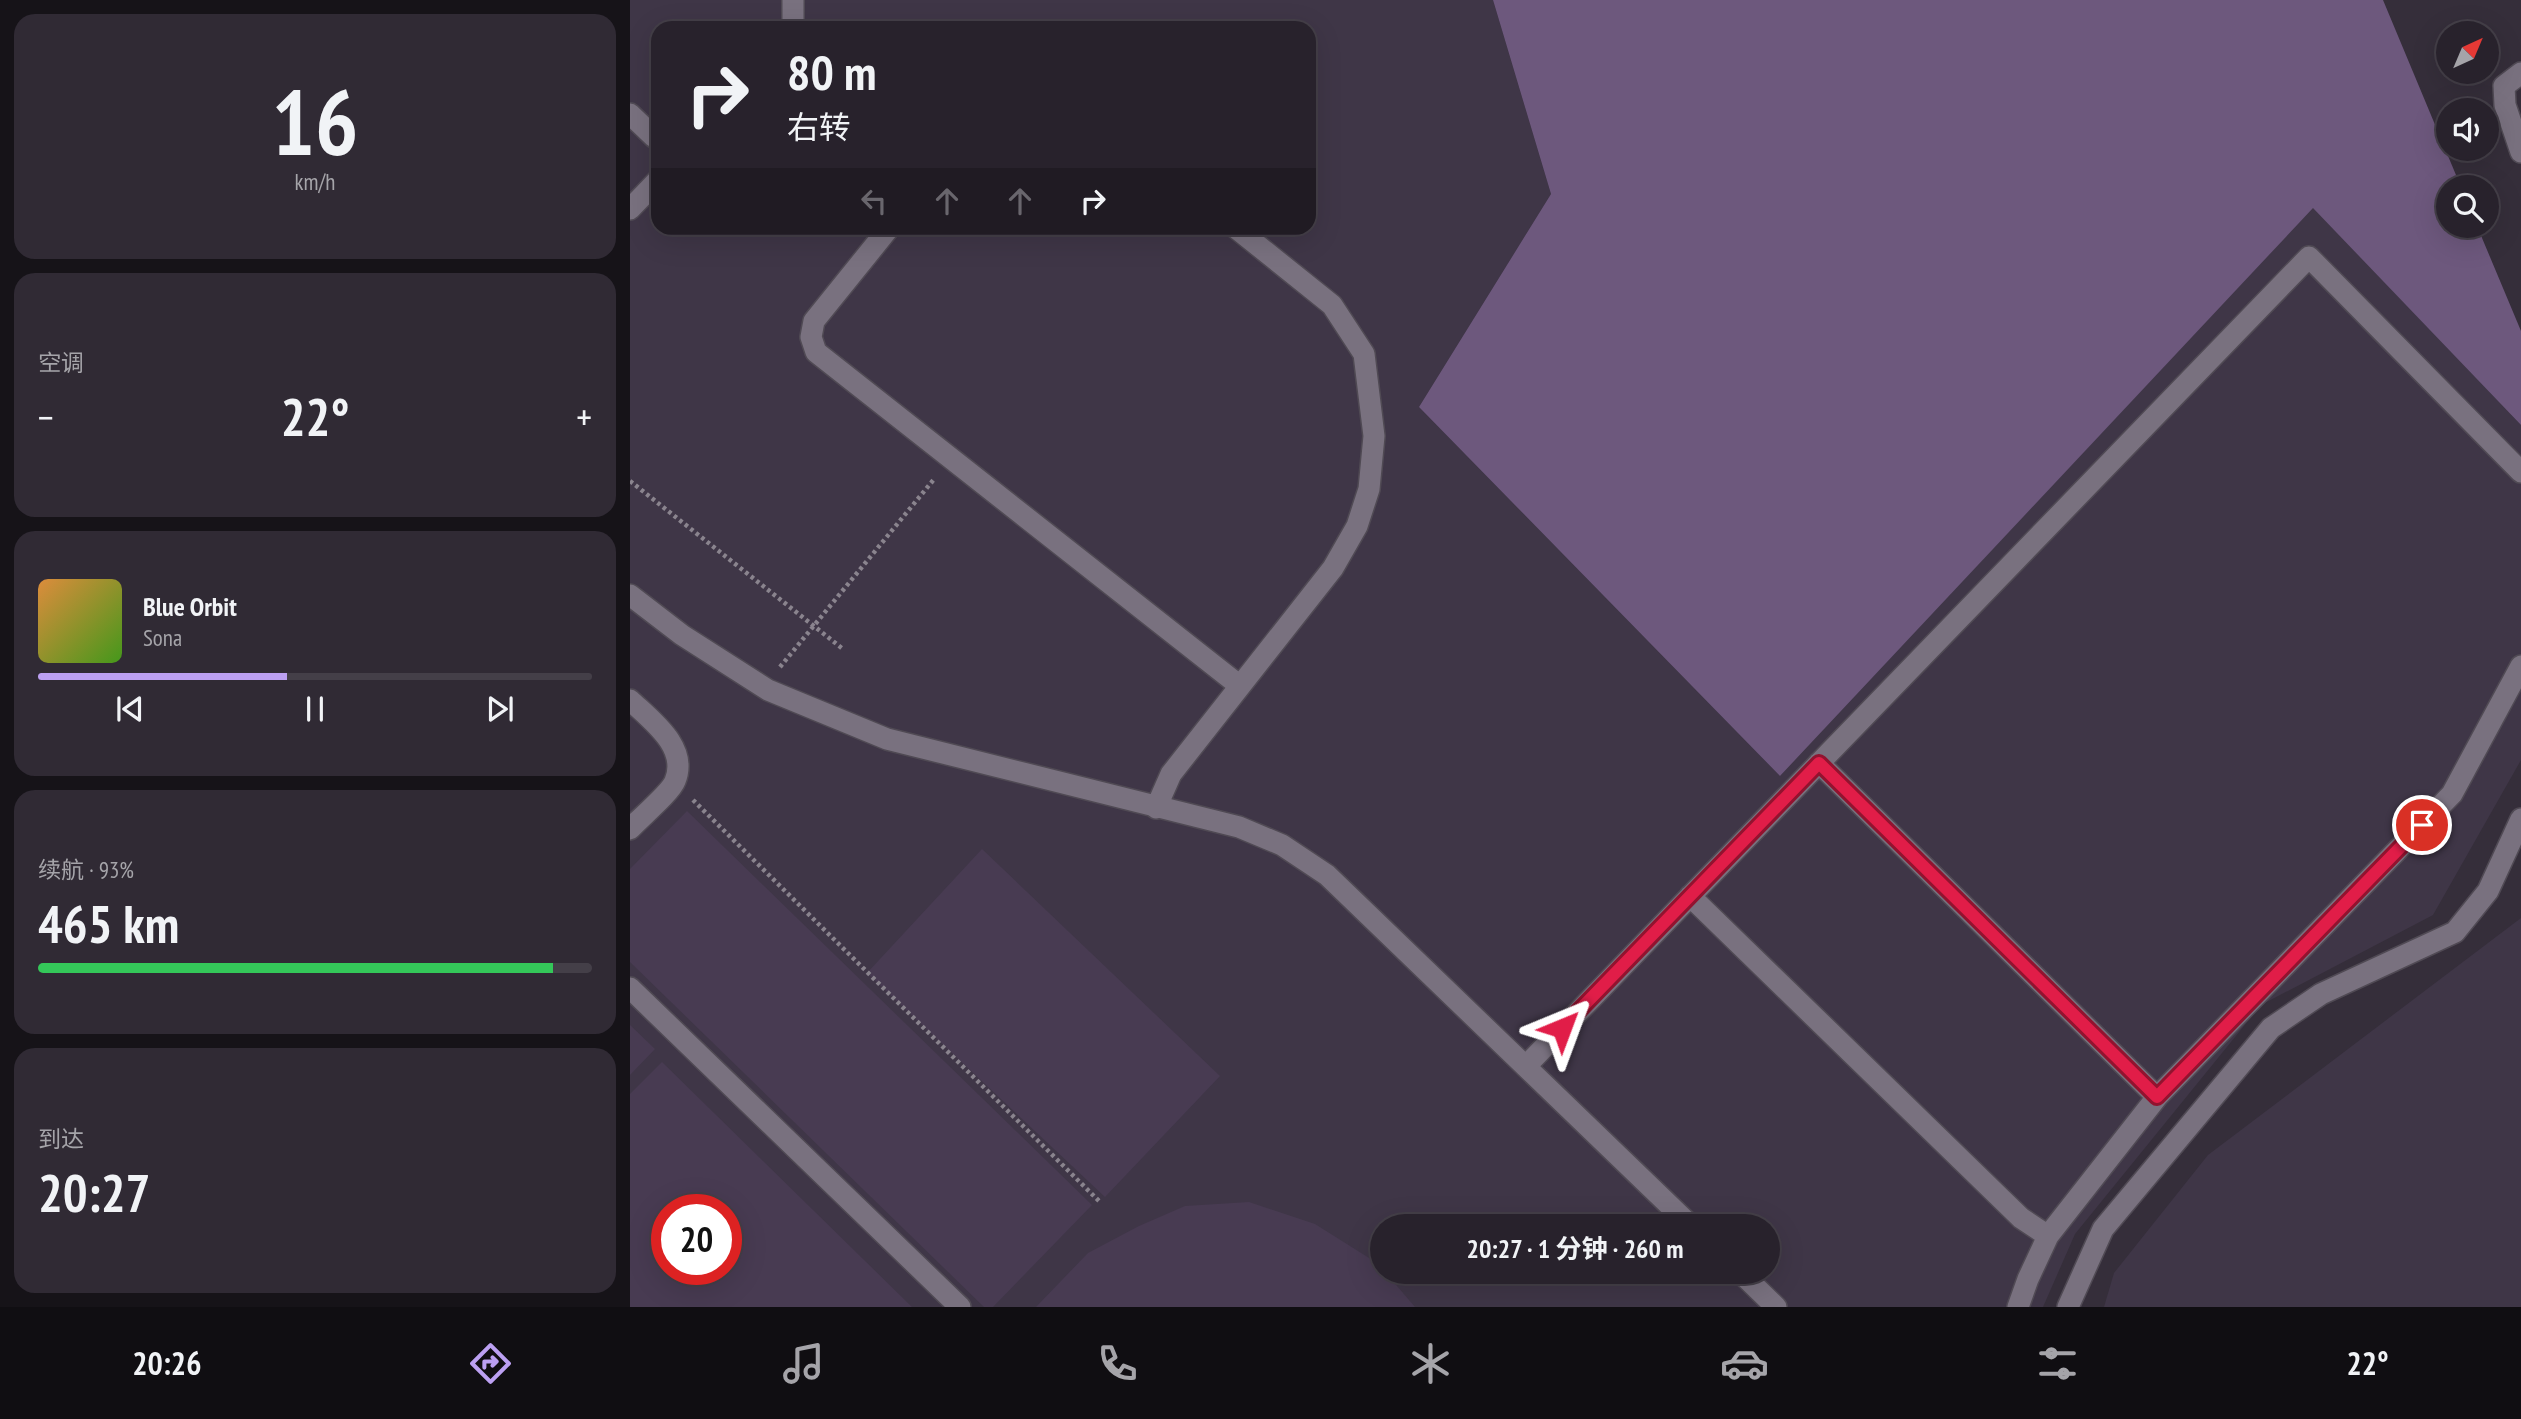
<!DOCTYPE html>
<html lang="zh">
<head>
<meta charset="utf-8">
<style>
	body { margin:0; font-family:"PT Sans Narrow","Noto Sans SC",sans-serif; background:#302a34; color:#f1f3f6; height:100vh; display:flex; flex-direction:column; font-size:26px; white-space:nowrap }
	* { box-sizing:border-box; margin:0 }
	p { font-size:23px; color:#a5a4a9 }
	.icon { flex:none; width:38px; height:38px; fill:none; stroke:currentColor; stroke-width:2; stroke-linecap:round; stroke-linejoin:round }
	.map { position:relative; flex:1; overflow:hidden }
	.sheet { display:flex; flex-direction:column; gap:14px; padding:14px; background:#161318; width:630px }
	.sheet>* { flex:none }
	.hud { position:absolute; left:21px; top:21px; width:665px; height:214px; border-radius:21px; box-shadow:0 7px 28px #0002,0 0 0 2px #443f48; background:#28222c; color:#f1f3f6; overflow:hidden }
	.needle { width:46px; rotate:44deg }
	.buttons { position:absolute; left:1806px; top:21px; display:grid; gap:14px }
	.buttons a { display:grid; place-items:center; width:63px; height:63px; border-radius:50%; background:#28222c; box-shadow:0 7px 28px #0002,0 0 0 2px #443f48; font-size:35px }
	.speed { position:absolute; left:21px; top:1194px; display:flex; gap:14px; font-size:35px; font-weight:700; text-align:center }
	.speed>* { display:grid; place-content:center; width:91px; height:91px; border-radius:50%; background:#28222c; box-shadow:0 7px 28px #0002,0 0 0 2px #443f48; line-height:1 }
	.speed .limit { border:10px solid #d22; background:#fff; color:#111 }
	.pin { position:absolute; display:grid; place-items:center; width:60px; height:60px; color:#fff; margin:-30px; border:4px solid #fff; border-radius:50%; box-shadow:0 2px 7px #0007 }
	.me { position:absolute; width:77px; margin:-38px; rotate:44deg; stroke-linejoin:round; filter:drop-shadow(0 0 5px #0008) }
	.turn { display:flex; align-items:center; gap:24px; height:147px; padding:0 21px; font-size:32px }
	.turn .icon { width:91px; height:91px; stroke-width:2.5 }
	.turn b { display:block; font-size:49px; line-height:60px }
	.lanes { display:flex; align-items:center; height:66px; padding:0 21px; background:#0003; justify-content:center; gap:35px; direction:ltr }
	.lanes .off { opacity:.35 }
	.big { font-size:52px; font-weight:700; line-height:1.1 }
	.sheet .tile { flex:1; display:flex; flex-direction:column; justify-content:center; gap:10px; min-width:0; padding:0 24px; border-radius:21px; background:#302a34 }
	.sheet .dial { align-items:center; gap:0 }
	.dial b { font-size:91px; line-height:1 }
	.song { display:flex; align-items:center; gap:21px }
	.cover { width:84px; height:84px; border-radius:10px; background:linear-gradient(135deg,hsl(30 70% 55%),hsl(100 70% 35%)) }
	.played { height:7px; border-radius:4px; background:linear-gradient(90deg,#bca0f2 45%,#443f48 45%) }
	.keys { display:flex; justify-content:space-around; direction:ltr }
	.heat { display:flex; justify-content:space-between; align-items:center; font-size:38px; direction:ltr }
	.charge { height:10px; border-radius:5px; background:linear-gradient(90deg,#34c759 93%,#443f48 0) }
	.trip { position:absolute; left:740px; top:1214px; width:410px; height:70px; border-radius:35px; background:#28222c; box-shadow:0 7px 28px #0002,0 0 0 2px #443f48; font-weight:700; line-height:70px; text-align:center }
	.tab-bar { display:flex; height:112px; justify-content:space-around; align-items:center; background:#100e12; color:#a5a4a9 }
	.tab-bar .icon { width:49px; height:49px }
	.tab-bar .active { color:#bca0f2 }
	.tab-bar b { font-size:32px; color:#f1f3f6 }
	main { display:flex; flex:1; min-height:0 }
	.map>svg:first-child { display:block }
</style>
</head>
<body>
<main>
<section class="sheet">
<div class="tile dial"><b>16</b><p>km/h</p></div>
<div class="tile"><p>空调</p>
<div class="heat"><a>−</a><b class="big">22°</b><a>+</a></div>
</div>
<div class="tile">
<div class="song"><i class="cover"></i><div><b>Blue Orbit</b><p>Sona</p></div></div>
<div class="played"></div>
<div class="keys"><svg class="icon" aria-label="previous" viewBox="0 0 24 24"><path d="M18 5L8 12l10 7zM5 5v14"/></svg><svg class="icon" aria-label="pause" viewBox="0 0 24 24"><path d="M8 5v14M16 5v14"/></svg><svg class="icon" aria-label="next" viewBox="0 0 24 24"><path d="M6 5l10 7-10 7zM19 5v14"/></svg></div>
</div>
<div class="tile"><p>续航 · 93%</p><b class="big">465 km</b><div class="charge"></div></div>
<div class="tile"><p>到达</p><b class="big">20:27</b></div>
</section>
<div class="map">
<svg width="1891" height="1307" viewBox="0 0 1891 1307">
	<rect width="100%" height="100%" fill="#352e3a"/>
	<path fill="#3f3647" fill-rule="evenodd" d="M0,0H863L921,194L789,407L1150,776L1683,207L1891,425V760L1803,915L1631,1005L1445,1234L1413,1307H0ZM28,28H679V228H28ZM37,1209H96V1269H37ZM752,1227H1138V1272H752Z
		M1891,918V1307H1474L1484,1273L1578,1155Z"/>
	<path fill="#483b52" fill-rule="evenodd" d="M57,811L462,1205L363,1307H354L0,962V869Z
		M352,849L590,1076L475,1197L237,973Z
		M0,1025L25,1049L0,1075Z
		M32,1062L282,1307H0V1094ZM96,1209V1269H37V1209Z
		M619,1202L685,1224L747,1263L752,1272H755L785,1307H406L458,1253L509,1226L555,1206Z"/>
	<path fill="#6d587d" d="M863,0H1753L1831,187H1818V226H1847L1891,331V425L1683,208L1150,776L789,407L921,194Z"/>
	<g fill="none" stroke-linecap="round" stroke-linejoin="round">
		<g stroke="#504a54" stroke-width="24">
			<path id="minor" d="M160,28L163,23V0
				M1891,73L1874,86L1875,105L1891,152
				M0,114L24,137
				M0,209L28,180
				M259,228L184,321L181,337L186,352L610,686
				M0,595L52,635L138,690L257,739L609,827L652,845L697,875L1062,1227
				M0,700C21,720 59,747 45,781C41,792 10,818 0,829
				M1189,763L1527,1097
				M526,808L541,774L703,568L727,526L739,489L744,436L734,354L702,305L606,228
				M1060,896L1391,1218L1418,1236
				M0,988L330,1307
				M896,1066L1679,257L1891,472
				M1110,1272L1146,1307
				M1388,1307L1398,1279L1418,1236L1527,1097L1822,794L1891,666
				M1438,1307L1473,1229L1641,1028L1691,994L1825,932L1858,891L1891,819"/>
		</g>
		<path stroke="#8a848e" stroke-width="4.5" stroke-dasharray="3.5 3.5" stroke-linecap="butt" d="M0,481L213,649
			M150,667L305,478
			M63,800L470,1202"/>
		<use href="#minor" stroke="#79717f" stroke-width="21"/>
	</g>
	<g fill="none" stroke-linecap="round" stroke-linejoin="round">
		<g stroke="#92132f" stroke-width="18">
			<path id="route" d="M932,1028L1189,763L1527,1097L1792,825"/>
		</g>
		<use href="#route" stroke="#e11d48" stroke-width="12"/>
	</g>
</svg>
<div class="buttons">
<a><svg class="needle" viewBox="-14 -14 28 28"><path d="M0-13l5 13h-10z" fill="#e53935"/><path d="M0 13l5-13h-10z" fill="#a5a4a9"/></svg></a>
<a><svg class="icon" aria-label="sound" viewBox="0 0 24 24"><path d="M4 9h4l5-4v14l-5-4H4zM17 9q2 3 0 6"/></svg></a>
<a><svg class="icon" aria-label="search" viewBox="0 0 24 24"><circle cx="10" cy="10" r="6"/><path d="M15 15l6 6"/></svg></a>
</div>
<div class="speed"><div class="limit">20</div></div>
<div class="pin" style="left:1792px;top:825px;background:#d93025"><svg class="icon" aria-label="arrive" viewBox="0 0 24 24"><path d="M6 21V4h12l-3 4 3 4H6"/></svg></div>
<svg class="me" style="left:932px;top:1028px" viewBox="-20 -20 40 40"><path d="M0-17L14 15 0 8-14 15z" fill="#e11d48" stroke="#fff" stroke-width="4"/></svg>
<div class="trip">20:27 · 1 分钟 · 260 m</div>
<div class="hud">
<div class="turn"><svg class="icon" aria-label="right" viewBox="0 0 24 24"><path d="M7 20v-9h11M14 6l5 5-5 5"/></svg><div><b>80 m</b>右转</div></div>
<div class="lanes"><svg class="icon off" aria-label="left" viewBox="0 0 24 24"><path d="M17 20v-9H6M10 6l-5 5 5 5"/></svg><svg class="icon off" aria-label="ahead" viewBox="0 0 24 24"><path d="M12 20V5M6 11l6-6 6 6"/></svg><svg class="icon off" aria-label="ahead" viewBox="0 0 24 24"><path d="M12 20V5M6 11l6-6 6 6"/></svg><svg class="icon" aria-label="right" viewBox="0 0 24 24"><path d="M7 20v-9h11M14 6l5 5-5 5"/></svg></div>
</div>
</div>
</main>
<nav class="tab-bar">
<b>20:26</b>
<svg class="icon active" aria-label="directions" viewBox="0 0 24 24"><path d="M12 3l9 9-9 9-9-9zM9 14v-3h6M13 9l2 2-2 2"/></svg>
<svg class="icon" aria-label="music" viewBox="0 0 24 24"><path d="M9 18V5l10-2v13"/><circle cx="6" cy="18" r="3"/><circle cx="16" cy="16" r="3"/></svg>
<svg class="icon" aria-label="phone" viewBox="0 0 24 24"><path d="M5 4h4l2 5-3 2q2 4 5 5l2-3 5 2v4C11 20 4 13 5 4z"/></svg>
<svg class="icon" aria-label="climate" viewBox="0 0 24 24"><path d="M12 3v18M4 7l16 10M4 17L20 7"/></svg>
<svg class="icon" aria-label="car" viewBox="0 0 24 24"><path d="M5 17H2v-5l4-1 3-4h7l3 4 3 1v5h-3M9 17h6M6 11h13"/><circle cx="7" cy="17" r="2"/><circle cx="17" cy="17" r="2"/></svg>
<svg class="icon" aria-label="filters" viewBox="0 0 24 24"><path d="M4 7h16M4 17h16"/><circle cx="9" cy="7" r="2"/><circle cx="15" cy="17" r="2"/></svg>
<b>22°</b>
</nav>
</body>
</html>
